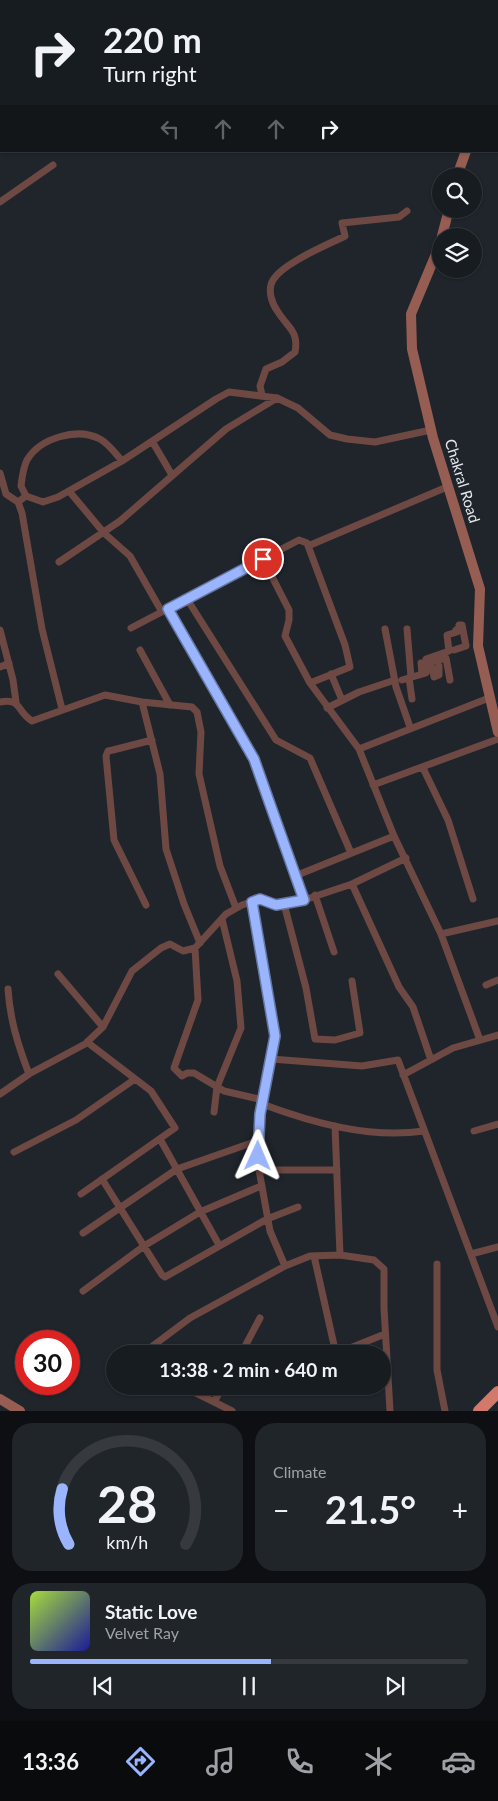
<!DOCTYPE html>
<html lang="en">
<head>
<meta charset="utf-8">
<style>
	body { margin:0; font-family:Lato,sans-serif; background:#202529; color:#f1f3f6; height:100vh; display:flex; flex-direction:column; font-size:19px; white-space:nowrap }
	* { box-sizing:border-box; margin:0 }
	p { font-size:16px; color:#9ea1a5 }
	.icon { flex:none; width:28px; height:28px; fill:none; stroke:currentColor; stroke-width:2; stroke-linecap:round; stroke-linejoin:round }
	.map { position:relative; height:1411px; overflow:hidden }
	.sheet { display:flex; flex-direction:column; gap:12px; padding:12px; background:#0d0f12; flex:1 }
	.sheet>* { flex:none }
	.banner { position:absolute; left:0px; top:0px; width:499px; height:152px; box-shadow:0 1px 4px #0004,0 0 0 1px #363a3e; background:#171c20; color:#f1f3f6; overflow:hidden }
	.buttons { position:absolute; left:432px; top:168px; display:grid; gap:10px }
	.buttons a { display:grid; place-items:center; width:50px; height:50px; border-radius:50%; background:#171c20; box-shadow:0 1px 4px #0004,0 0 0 1px #363a3e; font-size:25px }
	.speed { position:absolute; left:15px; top:1330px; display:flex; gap:10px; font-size:25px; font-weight:700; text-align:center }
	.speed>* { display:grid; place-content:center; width:65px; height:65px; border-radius:50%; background:#171c20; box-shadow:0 1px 4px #0004,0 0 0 1px #363a3e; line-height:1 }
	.speed .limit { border:8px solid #d22; background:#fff; color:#111 }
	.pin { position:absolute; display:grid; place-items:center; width:42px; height:42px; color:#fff; margin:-21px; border:2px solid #fff; border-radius:50%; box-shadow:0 1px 5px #0007 }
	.me { position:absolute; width:55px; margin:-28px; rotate:1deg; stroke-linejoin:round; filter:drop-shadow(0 0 4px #0008) }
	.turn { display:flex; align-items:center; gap:18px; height:105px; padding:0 20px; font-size:22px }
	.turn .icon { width:65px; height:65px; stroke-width:2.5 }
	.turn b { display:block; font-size:35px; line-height:42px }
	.lanes { display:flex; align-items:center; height:48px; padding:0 20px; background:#0003; justify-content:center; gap:25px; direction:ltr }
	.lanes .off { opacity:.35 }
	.big { font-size:38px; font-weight:700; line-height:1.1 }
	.sheet .widget { flex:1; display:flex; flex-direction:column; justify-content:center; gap:8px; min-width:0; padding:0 18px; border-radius:20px; background:#202529 }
	.sheet .dial { align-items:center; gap:0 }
	.dial svg { height:130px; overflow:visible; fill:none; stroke:#363a3e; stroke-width:7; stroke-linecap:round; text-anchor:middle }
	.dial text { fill:#f1f3f6; stroke:none }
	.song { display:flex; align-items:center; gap:15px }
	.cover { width:60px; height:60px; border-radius:8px; background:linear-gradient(135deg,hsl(80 70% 55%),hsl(240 70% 35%)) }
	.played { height:5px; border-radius:2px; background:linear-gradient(90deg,#9ab5fd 55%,#363a3e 55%) }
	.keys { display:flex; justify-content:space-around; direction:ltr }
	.heat { display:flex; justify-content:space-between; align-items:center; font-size:28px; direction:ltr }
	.sheet .tiles { flex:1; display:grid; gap:12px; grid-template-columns:1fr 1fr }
	.widget:last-child { grid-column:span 2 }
	.trip { position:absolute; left:106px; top:1345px; width:285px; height:50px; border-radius:25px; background:#171c20; box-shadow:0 1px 4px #0004,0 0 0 1px #363a3e; font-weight:700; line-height:50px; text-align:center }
	.menu { display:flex; height:80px; justify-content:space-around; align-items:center; background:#090b0d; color:#9ea1a5 }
	.menu .icon { width:35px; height:35px }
	.menu .current { color:#9ab5fd }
	.menu b { font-size:22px; color:#f1f3f6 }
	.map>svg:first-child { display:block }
</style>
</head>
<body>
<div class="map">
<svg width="498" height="1411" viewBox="0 0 498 1411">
	<rect width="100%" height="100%" fill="#1f252b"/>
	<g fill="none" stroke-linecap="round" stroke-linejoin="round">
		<path stroke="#6e4943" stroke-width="7" d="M69,1L70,0
			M0,29H1
			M498,77V76
			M0,202L53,165
			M262,395L260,386L266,369L282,362L295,352C299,331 288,328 278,312C272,304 267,290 273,280C283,263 327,245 345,236L342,223L399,217L407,211
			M152,441L172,475
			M0,473L6,494L18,502
			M69,491L104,533L130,556L162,612
			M26,496L21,486C22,478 23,468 27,460C40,438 77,427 100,439C109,444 115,453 122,461
			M308,546L447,487
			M263,559L289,610V620L285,636L310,683L359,749L394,836L441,934L480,1040
			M59,562L120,521L226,429L277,398
			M187,599L276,740L310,758L351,853
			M168,609L254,759L304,900
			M131,628L299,540L307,543L345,645L350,667L310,683
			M385,629L396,687L410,727
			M407,629L411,677
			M0,630L13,680L16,702
			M140,650L170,705
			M421,663L422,674
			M439,666V675L434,677L431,662L446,658L450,680
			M0,667L9,663
			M331,674L342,700
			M409,678L412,699
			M402,680L426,673L428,660L426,659L449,651L447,635L457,632L456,630L460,628L459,625H462L466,646L454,650
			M0,702C22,698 16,711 32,721L105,695L142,702L192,707L197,712L201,732L199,774L220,866L236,908
			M142,702L160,774L166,849L184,904L200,943
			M327,708L359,692L395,680
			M62,709L42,629L22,513L18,502L26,496L43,502L58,497L122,461L216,399L229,392L277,398L298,408L330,435L347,439L375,442L431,430
			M359,749L489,698
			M423,768L448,820L473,899
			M373,785L498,739
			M295,876L394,836
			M352,884L399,987L413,1007L431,1060
			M315,895L334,952
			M252,902L275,1036L260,1114L257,1141L259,1170L270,1231L285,1266
			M284,904L306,988L315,1039L335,1040L360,1033L352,981
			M146,905L114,840L106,756L108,751L113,750L152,740
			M441,934L498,921
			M195,948L198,1000L174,1068L182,1076L187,1073H194L224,1091L263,1100
			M58,974L103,1027
			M486,985L498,980
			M8,989C10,1020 18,1045 29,1074
			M271,1059L362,1066L398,1060L498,1327
			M403,1075L453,1048L498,1035
			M0,1094L29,1074L85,1044L103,1027L132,971L161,948L170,944L183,951L195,948L226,914L242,905L260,899L276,905L304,900L352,884L406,858
			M262,1104C313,1123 370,1139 424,1131
			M214,1112L217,1087L241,1028L237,981L222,919
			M335,1126L340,1255
			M474,1131L498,1124
			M160,1139L219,1245
			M14,1152L76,1120L135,1079
			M259,1170H337
			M102,1179L162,1275L165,1277L267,1219L298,1207
			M81,1194L175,1128L151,1091L87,1042
			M83,1233L177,1169L257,1141
			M471,1254L498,1247
			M314,1256L336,1354
			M437,1264V1370L445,1411
			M83,1291L144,1246L200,1212L261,1186
			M142,1354L190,1318L285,1266L310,1256L340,1255L374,1260L384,1269V1308L390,1411
			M241,1354L260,1318
			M335,1354L385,1334
			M182,1386L232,1411
			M214,1402L223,1386"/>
		<path stroke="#965d53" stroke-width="10" d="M498,53V51
			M457,176L466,151
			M442,236L449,209
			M441,242L411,314L412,349L433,438L480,589L478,646L498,732
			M0,1399L20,1411"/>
		<path stroke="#d2796b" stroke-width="12" d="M479,1411L498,1392"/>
	</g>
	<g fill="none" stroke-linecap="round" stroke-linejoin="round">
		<g stroke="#6476a4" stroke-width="12">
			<path id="route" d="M258,1156L260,1114L275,1036L252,902L260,899L276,905L304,900L254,759L168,609L263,559"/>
		</g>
		<use href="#route" stroke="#9ab5fd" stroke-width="9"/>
	</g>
	<g text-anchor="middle" stroke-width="5" stroke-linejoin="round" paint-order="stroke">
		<g font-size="15" fill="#e4e7ec" stroke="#1f252b">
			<text transform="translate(462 481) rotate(73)" y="5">Chakral Road</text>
		</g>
	</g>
</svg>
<div class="buttons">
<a><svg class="icon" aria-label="search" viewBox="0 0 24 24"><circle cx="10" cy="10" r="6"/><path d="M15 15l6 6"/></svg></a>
<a><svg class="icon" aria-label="layers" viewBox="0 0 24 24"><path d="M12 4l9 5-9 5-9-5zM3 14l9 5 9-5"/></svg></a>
</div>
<div class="speed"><div class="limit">30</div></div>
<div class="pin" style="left:263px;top:559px;background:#d93025"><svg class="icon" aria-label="arrive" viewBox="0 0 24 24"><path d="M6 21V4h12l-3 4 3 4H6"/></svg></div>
<svg class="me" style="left:258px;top:1156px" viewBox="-20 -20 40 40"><path d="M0-17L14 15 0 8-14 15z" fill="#9ab5fd" stroke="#fff" stroke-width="4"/></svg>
<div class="trip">13:38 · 2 min · 640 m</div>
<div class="banner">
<div class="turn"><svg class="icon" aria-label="right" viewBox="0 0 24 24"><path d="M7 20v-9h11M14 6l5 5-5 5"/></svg><div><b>220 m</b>Turn right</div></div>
<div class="lanes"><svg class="icon off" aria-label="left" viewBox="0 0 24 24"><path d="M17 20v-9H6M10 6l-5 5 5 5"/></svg><svg class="icon off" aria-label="ahead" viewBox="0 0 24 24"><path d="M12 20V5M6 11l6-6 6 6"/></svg><svg class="icon off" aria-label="ahead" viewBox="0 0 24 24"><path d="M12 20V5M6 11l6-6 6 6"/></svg><svg class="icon" aria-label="right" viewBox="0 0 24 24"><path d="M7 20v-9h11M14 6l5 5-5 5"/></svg></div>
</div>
</div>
<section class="sheet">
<div class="tiles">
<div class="widget dial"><svg viewBox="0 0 100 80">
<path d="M14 69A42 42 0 1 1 86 69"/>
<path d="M14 69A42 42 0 0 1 10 35" stroke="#9ab5fd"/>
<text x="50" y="56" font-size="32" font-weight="700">28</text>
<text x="50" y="72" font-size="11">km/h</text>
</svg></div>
<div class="widget"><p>Climate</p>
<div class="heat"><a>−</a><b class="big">21.5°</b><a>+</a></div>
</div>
<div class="widget">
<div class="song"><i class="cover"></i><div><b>Static Love</b><p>Velvet Ray</p></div></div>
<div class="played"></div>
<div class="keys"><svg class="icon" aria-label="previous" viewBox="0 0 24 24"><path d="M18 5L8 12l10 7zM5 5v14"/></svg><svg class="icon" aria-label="pause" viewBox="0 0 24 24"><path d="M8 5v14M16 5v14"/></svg><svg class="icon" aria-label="next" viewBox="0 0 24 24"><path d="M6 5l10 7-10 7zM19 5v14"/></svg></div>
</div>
</div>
</section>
<nav class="menu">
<b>13:36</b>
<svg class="icon current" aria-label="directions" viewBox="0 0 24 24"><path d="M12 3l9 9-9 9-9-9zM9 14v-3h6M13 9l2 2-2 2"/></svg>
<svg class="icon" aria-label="music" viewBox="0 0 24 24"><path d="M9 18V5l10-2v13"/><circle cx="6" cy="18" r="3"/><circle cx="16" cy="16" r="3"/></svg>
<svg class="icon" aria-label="phone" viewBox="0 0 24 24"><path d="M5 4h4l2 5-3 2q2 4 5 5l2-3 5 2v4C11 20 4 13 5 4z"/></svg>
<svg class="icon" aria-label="climate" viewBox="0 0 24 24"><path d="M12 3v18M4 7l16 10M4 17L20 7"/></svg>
<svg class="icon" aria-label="car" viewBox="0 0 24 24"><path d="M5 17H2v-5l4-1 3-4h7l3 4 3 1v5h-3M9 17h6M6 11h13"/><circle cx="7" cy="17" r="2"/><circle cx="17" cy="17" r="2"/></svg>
</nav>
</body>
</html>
